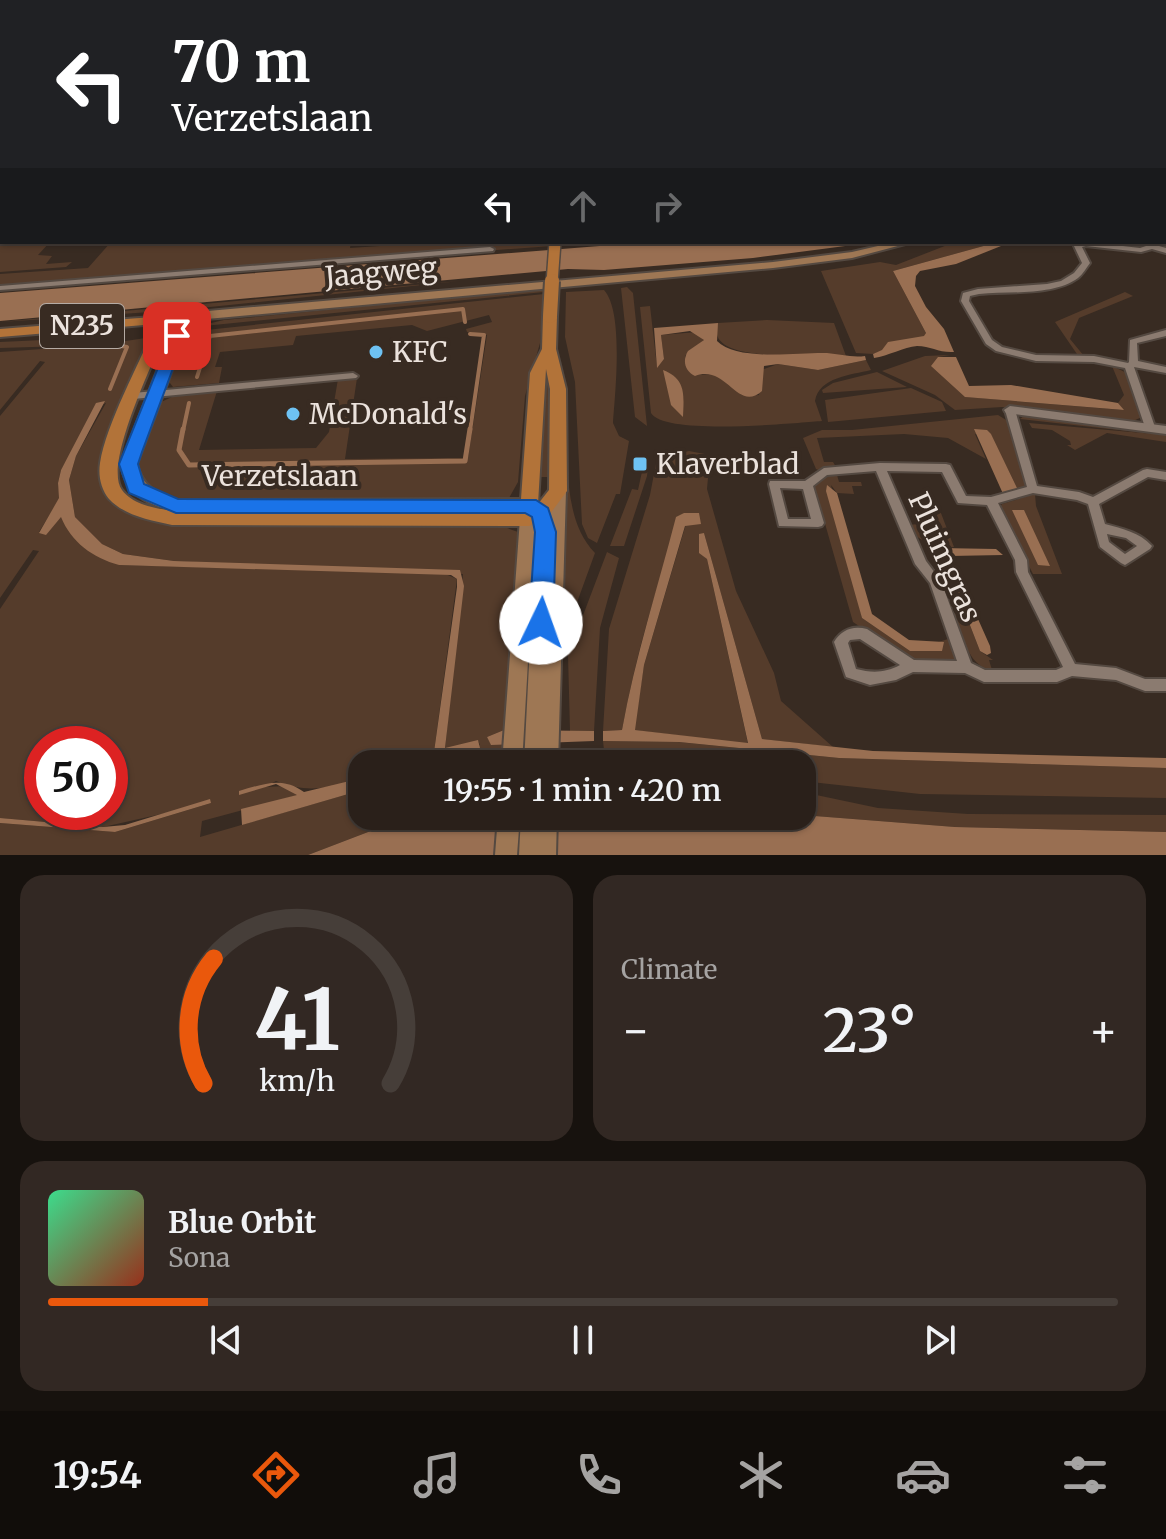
<!DOCTYPE html>
<html lang="en">
<head>
<meta charset="utf-8">
<style>
	body { margin:0; font-family:Merriweather,serif; background:#322823; color:#f1f3f6; height:100vh; display:flex; flex-direction:column; font-size:30px; white-space:nowrap }
	* { box-sizing:border-box; margin:0 }
	p { font-size:26px; color:#a5a3a2 }
	.icon { flex:none; width:44px; height:44px; fill:none; stroke:currentColor; stroke-width:2; stroke-linecap:round; stroke-linejoin:round }
	.map { position:relative; height:855px; overflow:hidden }
	.sheet { display:flex; flex-direction:column; gap:20px; padding:20px; background:#17120e; flex:1 }
	.sheet>* { flex:none }
	.hud { position:absolute; left:0px; top:0px; width:1166px; height:244px; box-shadow:0 2px 6px #0004,0 0 0 2px #463e39; background:#202124; color:#fff; overflow:hidden }
	.speed { position:absolute; left:24px; top:726px; display:flex; gap:16px; font-size:40px; font-weight:700; text-align:center }
	.speed>* { display:grid; place-content:center; width:104px; height:104px; border-radius:50%; background:#2a201a; box-shadow:0 2px 6px #0004,0 0 0 2px #463e39; line-height:1 }
	.speed .limit { border:12px solid #d22; background:#fff; color:#111 }
	.pin { position:absolute; display:grid; place-items:center; width:68px; height:68px; color:#fff; margin:-34px; border-radius:16px; box-shadow:0 4px 12px #0006 }
	.me { position:absolute; width:88px; margin:-44px; rotate:3deg; stroke-linejoin:round; filter:drop-shadow(0 0 6px #0008) }
	.turn { display:flex; align-items:center; gap:28px; height:168px; padding:0 40px; font-size:36px }
	.turn .icon { width:104px; height:104px; stroke-width:2.5 }
	.turn b { display:block; font-size:56px; line-height:68px }
	.lanes { display:flex; align-items:center; height:76px; padding:0 40px; background:#0003; justify-content:center; gap:40px; direction:ltr }
	.lanes .off { opacity:.35 }
	.big { font-size:60px; font-weight:600; line-height:1.1 }
	.sheet .tile { flex:1; display:flex; flex-direction:column; justify-content:center; gap:12px; min-width:0; padding:0 28px; border-radius:24px; background:#322823 }
	.sheet .dial { align-items:center; gap:0 }
	.dial svg { height:208px; overflow:visible; fill:none; stroke:#463e39; stroke-width:7; stroke-linecap:round; text-anchor:middle }
	.dial text { fill:#f1f3f6; stroke:none }
	.song { display:flex; align-items:center; gap:24px }
	.cover { width:96px; height:96px; border-radius:12px; background:linear-gradient(135deg,hsl(150 70% 55%),hsl(10 70% 35%)) }
	.played { height:8px; border-radius:4px; background:linear-gradient(90deg,#ea580c 15%,#463e39 15%) }
	.keys { display:flex; justify-content:space-around; direction:ltr }
	.heat { display:flex; justify-content:space-between; align-items:center; font-size:44px; direction:ltr }
	.sheet .tiles { flex:1; display:grid; gap:20px; grid-template-columns:1fr 1fr }
	.tile:last-child { grid-column:span 2 }
	.trip { position:absolute; left:348px; top:750px; width:468px; height:80px; border-radius:24px; background:#2a201a; box-shadow:0 2px 6px #0004,0 0 0 2px #463e39; font-weight:600; line-height:80px; text-align:center }
	.menu { display:flex; height:128px; justify-content:space-around; align-items:center; background:#110d0a; color:#a5a3a2 }
	.menu .icon { width:56px; height:56px }
	.menu .current { color:#ea580c }
	.menu b { font-size:36px; color:#f1f3f6 }
	.map>svg:first-child { display:block }
</style>
</head>
<body>
<div class="map">
<svg width="1166" height="855" viewBox="0 0 1166 855">
	<rect width="100%" height="100%" fill="#382b22"/>
	<path fill="#553c2b" fill-rule="evenodd" d="M0,0H396L2,2V67Z
		M5,242H50L38,255L52,256L46,264L72,262L66,267L0,272V246Z
		M111,242H351L350,248L440,242L593,243L0,286V274L88,268Z
		M955,242H998L893,271L926,333L925,336L873,354L856,353L821,271L880,262L896,265Z
		M460,281L181,310L0,322Z
		M627,287L633,293L647,426L635,417L621,288Z
		M544,289V292L194,327L224,320Z
		M604,290C624,312 615,393 613,423L619,436L629,441L620,494H616L597,543L588,538L582,524L575,382L565,337L566,292Z
		M1125,292L1133,296L1079,318L1070,339L1084,356L1079,357L1055,322Z
		M544,294L540,343L525,396L518,482L509,498L500,501L179,502L163,498L139,482L136,461L159,403L174,396L217,391L199,450L316,448L329,432L338,379L357,378L345,459L468,458L487,335L467,332L466,329L492,322L489,315L427,331L412,325L296,336L293,345L220,352L215,367H222L219,383L173,387L167,379L187,332Z
		M650,306L657,367L664,359L661,335L697,332L704,340L685,356L693,375L715,374L745,396L759,395L761,370L778,364L818,370L866,360L871,370C851,375 819,377 815,401L822,421C794,423 664,436 651,413L640,307Z
		M767,320L834,323L846,356C821,351 702,368 718,323Z
		M107,337L106,344L152,337L102,466L134,514L493,523L518,532L521,539L504,730L487,737L491,744L504,742L501,764H445L480,745L478,741L445,749L463,574L174,561L123,554L102,544L75,517L69,480L76,456L106,403L97,407L61,470L58,483L60,498L39,532L46,534L61,516L119,565L443,573L457,579L434,752L406,764H362V778C326,788 310,794 276,781L264,787L287,786L298,795L202,821L200,837L362,790V816H446L389,824L308,855H0V823L115,832L211,803L103,827L0,818V609L39,551L33,550L0,598V416L45,362L40,361L0,410V352L98,345L0,348V342ZM42,744H110V812H42Z
		M950,355L938,357L966,397L1123,410L1118,403L1124,395L1112,366L1127,373L1142,417L1133,421L1002,407L955,410L935,395L882,371L925,356Z
		M547,371L550,373L552,477H537L542,373Z
		M877,372L907,387L823,393L822,390L833,383Z
		M911,388L942,402L946,411L828,422L825,400Z
		M564,412C570,458 561,518 595,553L564,638Z
		M998,415L1011,423L1026,484L1023,489L1018,490L991,435L975,434L986,459L948,438L904,434L817,438L824,462H833L836,467L821,471L816,469L803,438L822,430H852Z
		M1025,415L1166,433V442L1107,433L1075,450L1067,445H1071L1070,441L1052,430L1032,428L1029,423L1154,434L1020,419Z
		M689,451L710,455L707,489L736,591L774,673L781,701L833,747L762,739L704,533L699,552L707,559L748,744L634,730L644,665L686,524L684,513C656,583 636,655 622,730L603,731L609,629L650,495L657,458Z
		M643,467H648L647,476L624,546H610L632,489L638,490Z
		M827,475H837L839,482H861L862,486H852L854,494L837,493L831,485L862,618L910,651L948,639L959,660H910L853,622L814,485Z
		M1035,494L1036,506L1062,574H1033L1000,508L1002,504Z
		M939,508L954,547L940,549L980,651L993,660H989L992,670C961,666 959,612 946,589C942,581 932,573 925,566L936,570L924,541L914,535L909,525L918,524L913,513H928L934,520L931,513Z
		M607,552L619,558L600,628L594,731H570L568,655Z
		M603,741L678,742L839,758L1166,768V798L920,794L802,781V764H692L611,753L604,750Z
		M802,792L878,808L968,814L1166,815V832L955,827L802,815Z"/>
	<path fill="#996f52" d="M650,242H876L753,258L604,270L568,269L0,321V293Z
		M998,242H1011L956,264L920,271L916,276L915,286L926,307L944,329L954,352C939,353 931,346 917,346C904,347 888,356 874,358L873,354L882,350L888,342L924,336L926,333L893,271Z
		M718,323L717,341C737,362 800,352 827,353C840,354 852,358 865,356L866,360L818,370L778,364L764,366L762,391C737,413 727,364 695,376C685,371 682,361 688,351L704,340L690,331L661,335L664,359L657,368L654,328Z
		M938,357H956L969,386L1011,385L1118,403L1124,410L965,397L931,366Z
		M663,370C686,379 684,394 683,417L671,405Z
		M105,401L76,456L69,480L75,517L102,544L123,554L174,561L460,570L464,586L445,748L478,740L480,748L445,764H406L434,752L457,587V579L451,575L119,565C93,558 71,542 61,517L46,535L39,533L59,498L58,483L61,470L96,403Z
		M974,429L987,430L991,434L1018,490L1004,496Z
		M827,485L837,493L872,614L909,640L944,642L942,651H910L862,618L826,491Z
		M1012,510H1024L1050,566L1038,565Z
		M684,513H699L701,524L685,526L644,665L635,730L748,743L707,559L699,553V534L704,533L762,739L873,751L1166,758V768L839,758L679,742L603,741V731L622,730C635,657 658,587 676,517Z
		M940,548L996,549L1003,555L950,556L990,646L991,653L987,655L980,651Z
		M504,730L594,731V741L491,745L487,737Z
		M362,778V790L242,825L241,809L297,795L276,784L239,795V791C264,784 282,776 304,792Z
		M210,799L211,803L115,832L0,823V818L103,827L125,825Z
		M802,815L955,827L1166,832V855H308L389,824L446,816Z"/>
	<g fill="none" stroke-linecap="round" stroke-linejoin="round">
		<path stroke="#996f52" stroke-width="4" d="M197,377L210,336L463,309L465,322
			M110,389L127,347L116,345
			M183,431L189,403
			M470,431L484,335L470,334"/>
		<path stroke="#996f52" stroke-width="5" d="M183,429L179,450L189,465L465,461L470,429"/>
		<g stroke="#544941" stroke-width="4">
			<path id="minor" d="M519,0H523V2H519Z
				M419,1H436L438,2H417Z
				M1164,3H1166V5H1164Z
				M1164,33H1166V35H1164Z
				M1164,57H1166V59H1164Z
				M1166,86V90L1164,91V87Z
				M1164,225H1166V229H1164Z
				M1088,242L1140,248L1152,244L1166,248V253L1152,249L1141,252L1086,246L1082,247L1090,263C1086,268 1083,274 1078,278C1054,296 1008,291 979,294L970,296L969,301L992,340L1002,347L1036,355L1094,356L1128,363L1129,362L1130,340L1166,330V336L1137,343L1138,361L1166,367V373L1134,367L1155,427L1154,429H1146L1145,427L1125,368L1094,362L1036,361L996,351L986,344L961,301L963,293L978,289L1047,284L1061,281L1074,273L1082,263L1074,246L1075,244Z
				M490,247L494,249L493,251L0,290V286Z
				M353,373L358,376L356,378L133,399L128,396L133,393Z
				M1010,407L1015,410L1037,486L1079,492L1093,497L1143,470L1147,469L1166,472V480L1148,477L1099,504L1105,524C1123,529 1139,532 1152,546L1150,549L1125,565L1121,563L1100,547L1088,504L1077,500L1033,493L998,503L1027,560L1028,572L1075,664L1116,668L1145,679H1166V691H1145L1116,680L1072,676L1057,682H984L965,673L913,672L896,680L870,685L846,677L834,642C841,630 853,625 867,629L914,660L957,661L930,583L915,564L876,471L827,475L813,486L824,523L822,526L818,527L779,526L769,484L770,481H805L824,468L880,463L946,464L950,465L966,496L991,497L1027,487L1005,410ZM887,471L942,472L958,503L987,505L1015,560L1016,572L1063,667L1056,670H985L971,663L941,581L926,561ZM780,488L803,489L811,519H788ZM1107,534L1126,538L1137,546L1125,554L1109,542ZM860,639L900,665C885,673 872,673 856,669L848,643L850,640Z"/>
		</g>
		<g stroke="#544941" stroke-width="4">
			<path id="tertiary" d="M1166,25V29L1164,30V26Z
				M1010,406L1166,426V434L1006,413L1004,410Z"/>
		</g>
		<g stroke="#544941" stroke-width="4">
			<path id="secondary" d="M1164,16L1166,17V21L1164,20Z
				M1166,153V159L1164,160V154Z
				M895,242H913L852,258L773,268L185,321L179,317L185,313L773,262L852,252Z
				M558,486L563,487L566,491L558,764H524L536,525L522,764H502L521,505L524,501C534,498 545,505 549,515L550,491L553,487Z
				M498,816H520L517,855H495Z
				M521,816H557L556,855H519Z"/>
		</g>
		<g stroke="#544941" stroke-width="4">
			<path id="primary" d="M550,312L557,316L556,349L566,389L567,491L547,518L529,526L172,525C150,520 125,516 109,499C101,489 98,476 100,463C106,424 140,362 156,324L0,337V329L190,314L192,317L137,464C142,486 156,493 176,500L521,499L530,373L542,349L543,316ZM170,322H176L121,464C126,494 145,503 172,511C155,508 133,505 122,490C102,464 158,353 170,322ZM546,369L550,389L549,490L538,504ZM528,511L527,512H384Z"/>
		</g>
		<use href="#minor" fill="#8b7b70" fill-rule="evenodd"/>
		<use href="#tertiary" fill="#8b7b70" fill-rule="evenodd"/>
		<use href="#secondary" fill="#9e7754" fill-rule="evenodd"/>
		<use href="#primary" fill="#b27339" fill-rule="evenodd"/>
		<g stroke="#544941" stroke-width="14" stroke-linecap="butt">
			<path id="primary-bridge-far1" d="M552,283L555,242"/>
		</g>
		<g stroke="#544941" stroke-width="18" stroke-linecap="butt">
			<path id="primary-bridge" d="M550,316L552,281"/>
		</g>
		<use href="#primary-bridge-far1" stroke="#b27339" stroke-width="11"/>
		<use href="#primary-bridge" stroke="#b27339" stroke-width="14"/>
	</g>
	<path fill="#1a73e8" stroke="#114b97" stroke-width="2" d="M172,333L185,336L142,452L138,464L144,484L178,499L536,500L548,508L556,532L553,623L549,630L541,633L533,630L529,623L535,532L532,517L525,513H176L129,493L119,464Z"/>
	<g fill="#6ec2f3" stroke="#382b22" stroke-width="3">
		<circle cx="376" cy="352" r="8"/>
		<circle cx="293" cy="414" r="8"/>
		<rect x="632" y="456" width="16" height="16" rx="4"/>
	</g>
	<g text-anchor="middle" stroke-width="8" stroke-linejoin="round" paint-order="stroke">
		<rect fill="#382b22" stroke="#b5aba4" stroke-width="2" x="40" y="304" width="84" height="44" rx="6"/>
		<g font-size="26" font-weight="bold" fill="#ebe2dc">
			<text x="82" y="335">N235</text>
		</g>
		<g font-size="28" fill="#ebe2dc" stroke="#382b22">
			<text transform="translate(381 272) rotate(-5)" y="10">Jaagweg</text>
			<text x="280" y="486">Verzetslaan</text>
			<text transform="translate(945 557) rotate(66)" y="10">Pluimgras</text>
		</g>
		<g font-size="28" fill="#ebe2dc" stroke="#382b22" text-anchor="start">
			<text x="392" y="362">KFC</text>
			<text x="309" y="424">McDonald's</text>
			<text x="656" y="474">Klaverblad</text>
		</g>
	</g>
</svg>
<div class="speed"><div class="limit">50</div></div>
<div class="pin" style="left:177px;top:336px;background:#d93025"><svg class="icon" aria-label="arrive" viewBox="0 0 24 24"><path d="M6 21V4h12l-3 4 3 4H6"/></svg></div>
<svg class="me" style="left:541px;top:623px" viewBox="-20 -20 40 40"><circle r="19" fill="#fff"/><path d="M0-13L10 11 0 6-10 11z" fill="#1a73e8"/></svg>
<div class="trip">19:55 · 1 min · 420 m</div>
<div class="hud">
<div class="turn"><svg class="icon" aria-label="left" viewBox="0 0 24 24"><path d="M17 20v-9H6M10 6l-5 5 5 5"/></svg><div><b>70 m</b>Verzetslaan</div></div>
<div class="lanes"><svg class="icon" aria-label="left" viewBox="0 0 24 24"><path d="M17 20v-9H6M10 6l-5 5 5 5"/></svg><svg class="icon off" aria-label="ahead" viewBox="0 0 24 24"><path d="M12 20V5M6 11l6-6 6 6"/></svg><svg class="icon off" aria-label="right" viewBox="0 0 24 24"><path d="M7 20v-9h11M14 6l5 5-5 5"/></svg></div>
</div>
</div>
<section class="sheet">
<div class="tiles">
<div class="tile dial"><svg viewBox="0 0 100 80">
<path d="M14 69A42 42 0 1 1 86 69"/>
<path d="M14 69A42 42 0 0 1 18 21" stroke="#ea580c"/>
<text x="50" y="56" font-size="32" font-weight="700">41</text>
<text x="50" y="72" font-size="11">km/h</text>
</svg></div>
<div class="tile"><p>Climate</p>
<div class="heat"><a>−</a><b class="big">23°</b><a>+</a></div>
</div>
<div class="tile">
<div class="song"><i class="cover"></i><div><b>Blue Orbit</b><p>Sona</p></div></div>
<div class="played"></div>
<div class="keys"><svg class="icon" aria-label="previous" viewBox="0 0 24 24"><path d="M18 5L8 12l10 7zM5 5v14"/></svg><svg class="icon" aria-label="pause" viewBox="0 0 24 24"><path d="M8 5v14M16 5v14"/></svg><svg class="icon" aria-label="next" viewBox="0 0 24 24"><path d="M6 5l10 7-10 7zM19 5v14"/></svg></div>
</div>
</div>
</section>
<nav class="menu">
<b>19:54</b>
<svg class="icon current" aria-label="directions" viewBox="0 0 24 24"><path d="M12 3l9 9-9 9-9-9zM9 14v-3h6M13 9l2 2-2 2"/></svg>
<svg class="icon" aria-label="music" viewBox="0 0 24 24"><path d="M9 18V5l10-2v13"/><circle cx="6" cy="18" r="3"/><circle cx="16" cy="16" r="3"/></svg>
<svg class="icon" aria-label="phone" viewBox="0 0 24 24"><path d="M5 4h4l2 5-3 2q2 4 5 5l2-3 5 2v4C11 20 4 13 5 4z"/></svg>
<svg class="icon" aria-label="climate" viewBox="0 0 24 24"><path d="M12 3v18M4 7l16 10M4 17L20 7"/></svg>
<svg class="icon" aria-label="car" viewBox="0 0 24 24"><path d="M5 17H2v-5l4-1 3-4h7l3 4 3 1v5h-3M9 17h6M6 11h13"/><circle cx="7" cy="17" r="2"/><circle cx="17" cy="17" r="2"/></svg>
<svg class="icon" aria-label="filters" viewBox="0 0 24 24"><path d="M4 7h16M4 17h16"/><circle cx="9" cy="7" r="2"/><circle cx="15" cy="17" r="2"/></svg>
</nav>
</body>
</html>
